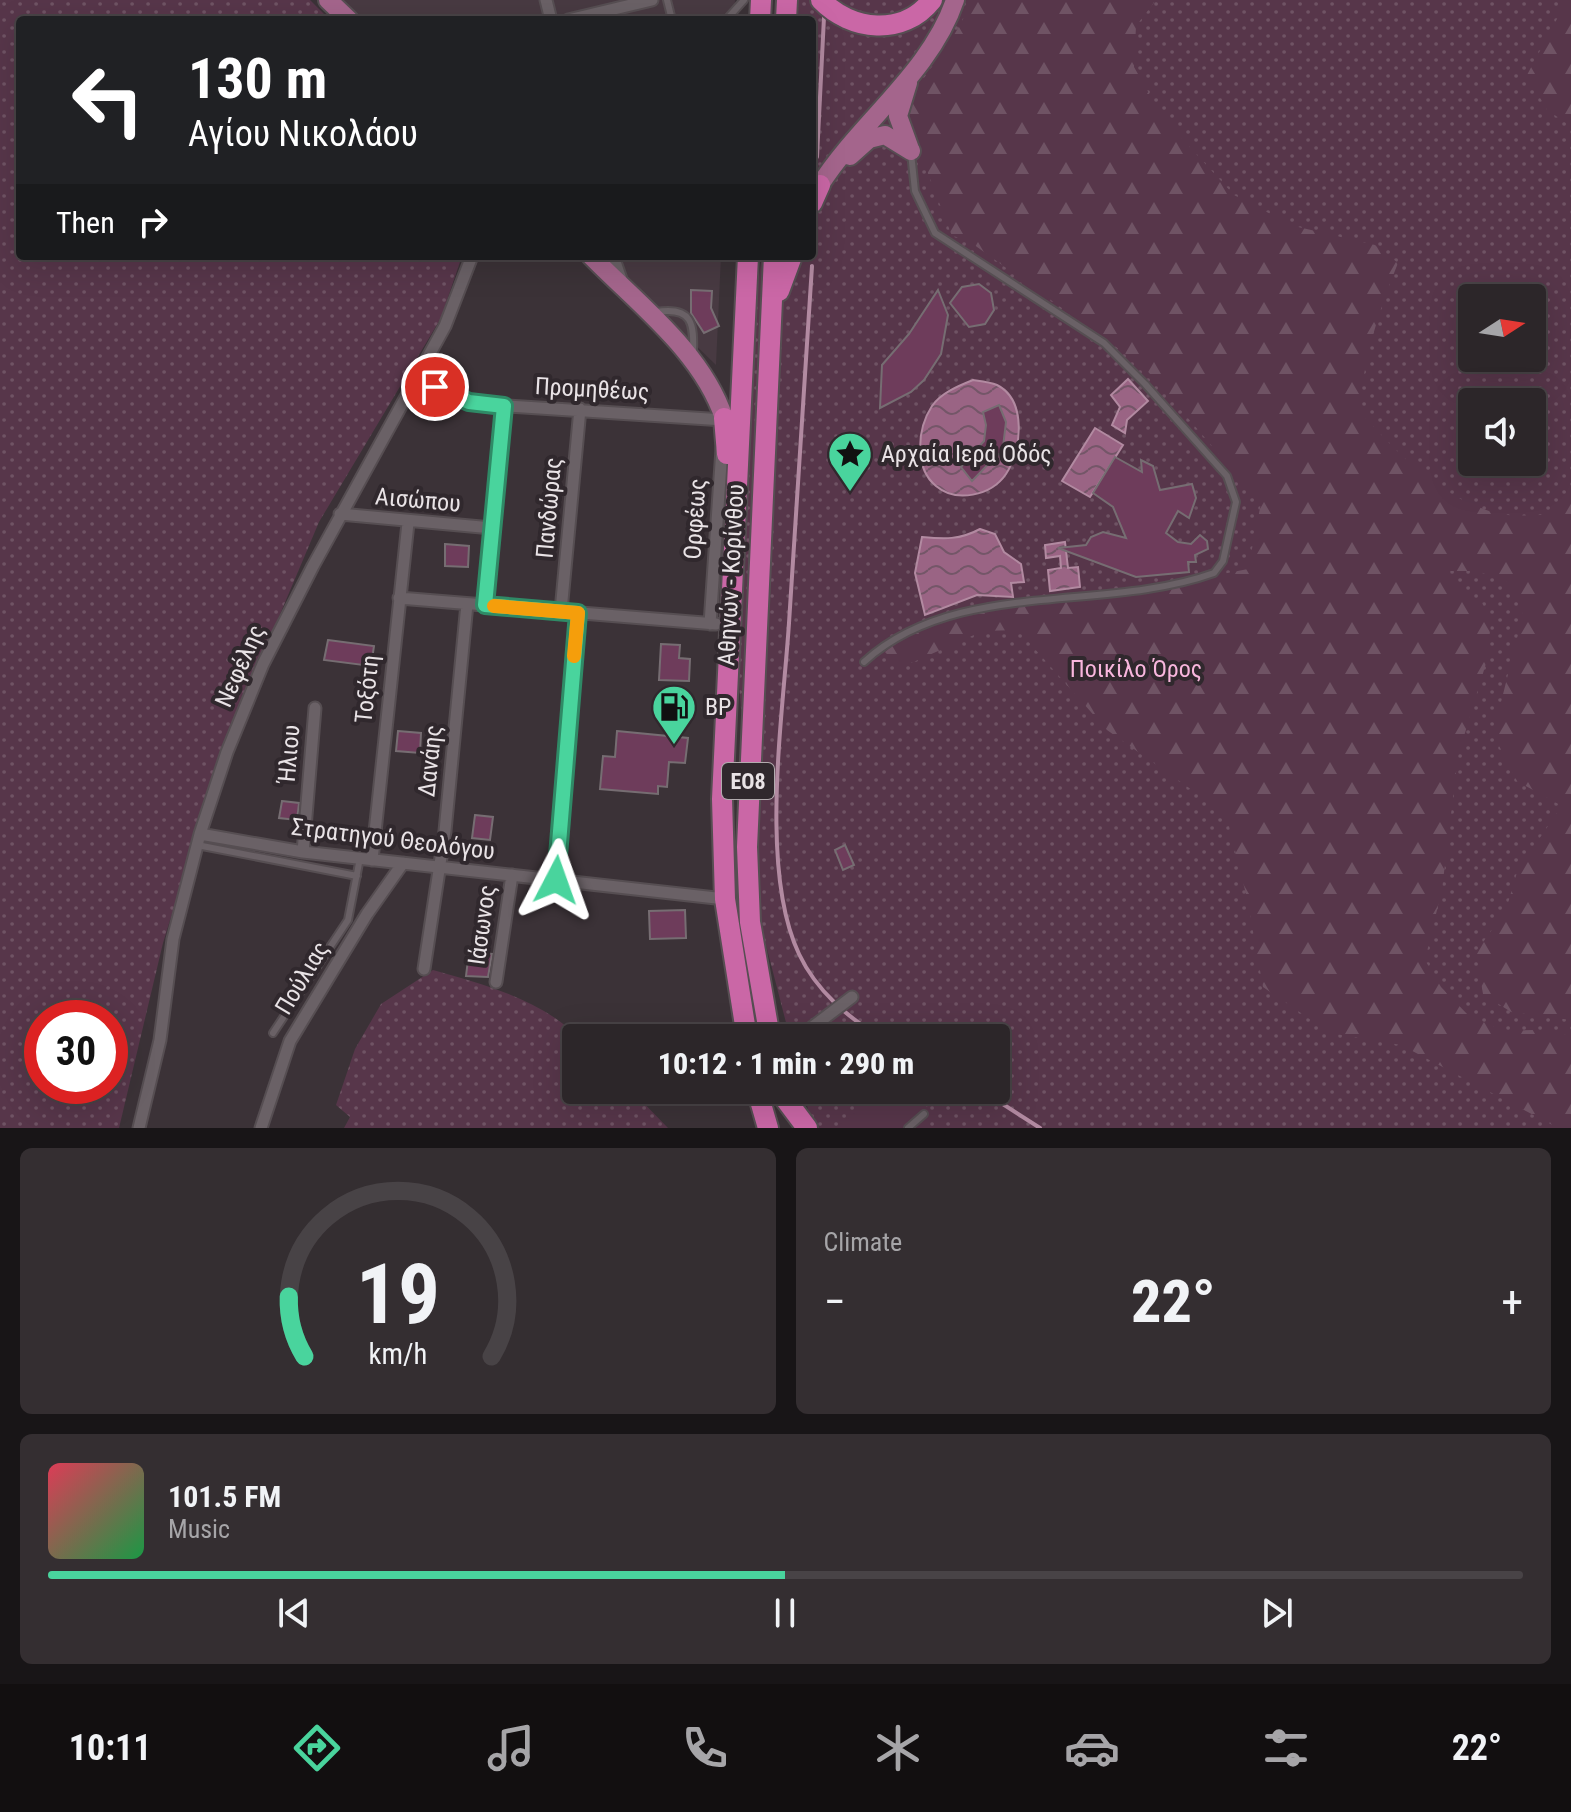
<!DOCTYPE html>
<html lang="en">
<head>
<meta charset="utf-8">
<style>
	body { margin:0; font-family:"Roboto Condensed",sans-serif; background:#342e31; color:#f1f3f6; height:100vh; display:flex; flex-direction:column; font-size:30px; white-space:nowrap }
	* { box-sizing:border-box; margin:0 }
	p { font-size:26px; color:#a6a5a8 }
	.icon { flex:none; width:44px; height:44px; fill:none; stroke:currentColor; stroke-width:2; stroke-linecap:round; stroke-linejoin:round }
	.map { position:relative; height:1128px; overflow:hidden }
	.panel { display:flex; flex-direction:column; gap:20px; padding:20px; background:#181517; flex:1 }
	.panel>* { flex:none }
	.guide { position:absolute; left:16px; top:16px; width:800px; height:244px; border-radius:8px; box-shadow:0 8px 32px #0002,0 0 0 2px #484346; background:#202124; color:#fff; overflow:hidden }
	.needle { width:52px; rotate:78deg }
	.tools { position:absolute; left:1458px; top:284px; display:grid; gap:16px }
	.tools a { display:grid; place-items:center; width:88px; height:88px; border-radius:8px; background:#2c2629; box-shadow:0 8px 32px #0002,0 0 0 2px #484346; font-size:40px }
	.speed { position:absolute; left:24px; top:1000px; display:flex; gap:16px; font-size:40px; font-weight:700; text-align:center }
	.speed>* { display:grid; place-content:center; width:104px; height:104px; border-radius:50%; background:#2c2629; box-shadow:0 8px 32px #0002,0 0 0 2px #484346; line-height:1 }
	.speed .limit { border:12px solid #d22; background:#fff; color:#111 }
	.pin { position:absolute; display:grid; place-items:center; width:68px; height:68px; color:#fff; margin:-34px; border:4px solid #fff; border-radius:50%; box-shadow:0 2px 8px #0007 }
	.me { position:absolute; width:88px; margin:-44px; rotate:4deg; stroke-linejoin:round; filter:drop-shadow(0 0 6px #0008) }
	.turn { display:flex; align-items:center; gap:28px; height:168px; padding:0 40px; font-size:36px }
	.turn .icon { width:104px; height:104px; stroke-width:2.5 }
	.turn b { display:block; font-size:56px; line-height:68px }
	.then { display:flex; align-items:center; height:76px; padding:0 40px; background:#0003; gap:16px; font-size:30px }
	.big { font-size:60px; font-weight:800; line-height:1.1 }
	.panel .widget { flex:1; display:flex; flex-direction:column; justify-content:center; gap:12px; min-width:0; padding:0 28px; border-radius:12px; background:#342e31 }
	.panel .dial { align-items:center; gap:0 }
	.dial svg { height:208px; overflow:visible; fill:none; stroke:#484346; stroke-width:7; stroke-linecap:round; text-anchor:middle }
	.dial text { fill:#f1f3f6; stroke:none }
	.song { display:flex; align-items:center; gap:24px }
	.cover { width:96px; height:96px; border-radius:12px; background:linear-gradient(135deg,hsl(350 70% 55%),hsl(140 70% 35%)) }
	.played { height:8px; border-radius:4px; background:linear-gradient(90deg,#49d49d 50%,#484346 50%) }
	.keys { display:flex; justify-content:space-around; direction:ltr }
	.heat { display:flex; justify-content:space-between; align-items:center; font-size:44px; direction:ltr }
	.panel .tiles { flex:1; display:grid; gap:20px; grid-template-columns:1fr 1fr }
	.widget:last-child { grid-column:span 2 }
	.trip { position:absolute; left:562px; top:1024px; width:448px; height:80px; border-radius:8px; background:#2c2629; box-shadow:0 8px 32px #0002,0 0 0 2px #484346; font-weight:800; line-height:80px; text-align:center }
	.tab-bar { display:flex; height:128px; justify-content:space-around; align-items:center; background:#120f10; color:#a6a5a8 }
	.tab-bar .icon { width:56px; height:56px }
	.tab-bar .active { color:#49d49d }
	.tab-bar b { font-size:36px; color:#f1f3f6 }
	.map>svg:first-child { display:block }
</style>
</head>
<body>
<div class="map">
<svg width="1571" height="1128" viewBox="0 0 1571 1128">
	<defs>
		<pattern id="grass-dots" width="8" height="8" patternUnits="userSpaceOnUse" patternTransform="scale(2)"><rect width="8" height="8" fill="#57364a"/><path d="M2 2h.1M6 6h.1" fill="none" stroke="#6f5364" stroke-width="1.8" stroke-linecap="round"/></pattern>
		<pattern id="forest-firs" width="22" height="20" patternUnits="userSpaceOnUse" patternTransform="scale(2)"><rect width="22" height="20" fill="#57364a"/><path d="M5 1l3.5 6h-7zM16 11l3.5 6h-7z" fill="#6f5364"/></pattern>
		<pattern id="water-waves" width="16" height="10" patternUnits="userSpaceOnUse" patternTransform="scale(2)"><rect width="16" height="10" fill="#9a6484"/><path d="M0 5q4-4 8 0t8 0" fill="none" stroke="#745668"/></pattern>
	</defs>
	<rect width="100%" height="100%" fill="#3b3237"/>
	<path fill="#483a42" d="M340,0H735L734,20H361Z
		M604,256H721L716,365Z"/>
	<path fill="url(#grass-dots)" fill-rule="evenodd" d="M0,0H310L330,20H20V256H462L441,318L319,522L223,749L163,943L119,1128H0ZM42,1018H110V1086H42Z
		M799,0H1571V1128H813L803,1090H996V1038H790L759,918L724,510L762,256H812V20H797ZM1472,298H1532V358H1472ZM1472,402H1532V462H1472Z
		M433,970C485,985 541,999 579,1038H576V1090H631L668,1128H344L350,1117L336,1105L355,1049L381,1004Z"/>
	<path fill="url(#forest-firs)" d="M971,0H1156L1136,26L1134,67L1163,118L1234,195L1294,226L1375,245L1398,263C1378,312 1364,358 1359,411C1398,453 1438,497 1496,513C1511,517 1530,515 1545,515L1571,495V1020L1511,1012L1483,994L1476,952L1506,910L1518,869L1562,806L1517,781L1493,734L1523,615L1510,583L1477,571H1439L1463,593L1482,603L1491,621L1487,660L1458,756L1442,889L1425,960L1441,987L1468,1015L1504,1031L1533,1030L1571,1035V1128H1558L1401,1045L1330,1033L1263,987L1247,898L1226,814L1107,730L1018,630L983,631L900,668L885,652L914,628L994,606L1100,598L1248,569L1261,503L1144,367L966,239L952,236L904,111C923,72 957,42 971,0Z
		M1560,0H1571V126L1547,110L1527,75L1558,17Z"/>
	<path fill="#57364a" d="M882,1090H907L924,1111L903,1128H836Z"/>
	<path fill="url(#water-waves)" stroke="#b28aa1" stroke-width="2" d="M1128,379L1148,401L1127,420L1125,433L1112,425L1120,407L1111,395Z
		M973,380C980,381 990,382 997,385C1027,400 1022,450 1006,474C991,496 956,503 936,486C914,468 917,429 932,406C941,393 958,386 973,380Z
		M1095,428L1123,445L1090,497L1062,481Z
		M980,529L995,534L1004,552L1021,564L1024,582L1011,583L1013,597L977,595L925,615L915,573L922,537C944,539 960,540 980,529Z
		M1065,542L1068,568L1078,567L1080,587L1050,591L1048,570L1061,568L1060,556L1046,558L1045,545Z"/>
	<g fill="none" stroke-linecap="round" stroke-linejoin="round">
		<path stroke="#b28aa1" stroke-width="4" d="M817,157L824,17
			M812,266C804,385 796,504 789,623C783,715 759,870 799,954C816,990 849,1020 884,1038
			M981,1090L1040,1128"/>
	</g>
	<path fill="#6e3c5b" stroke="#766d72" stroke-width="2" d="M979,284L991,293L994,310L985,324L969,327L950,303L962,287Z
		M691,290L712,291L711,308L719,326L704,333L691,313Z
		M938,290L948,315L941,354L924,380L911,392L880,408L882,365L909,334Z
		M999,405L1006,422L1002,455L998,454L972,481L961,467L984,441L986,425L983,412Z
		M1115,457L1142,472L1141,460L1153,466L1160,490L1192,484L1196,498L1189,518L1178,511L1166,533L1178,542L1191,544L1200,535L1207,541L1208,549L1195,555L1196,562H1188L1189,572L1136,577L1058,548L1086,545L1091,537L1103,532L1126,538L1113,507L1093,493Z
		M445,544L469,546L468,567L445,566Z
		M328,640L374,646L371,666L324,660Z
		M661,644L680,645L679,658L690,659L689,681L659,680Z
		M398,731L421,733L420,753L396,751Z
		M617,731L688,738L685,763L669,762L667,787L658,786V794L600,789L603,756L615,757Z
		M282,801L299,803L297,820L279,818Z
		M475,815L493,817L490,840L472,838Z
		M845,845L854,865L843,870L835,850Z
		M685,910L686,938L650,939L649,911Z
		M469,952L492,954L488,977L466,976Z
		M915,1090H945L927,1105Z"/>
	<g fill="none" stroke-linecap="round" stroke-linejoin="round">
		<g stroke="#564e52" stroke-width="10">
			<path id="lane" d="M667,0L672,20
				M726,20L744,0
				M656,312C693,306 694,324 693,354
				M864,662C956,578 1103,613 1214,573L1223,561L1236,502L1227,476L1145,384L1104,343L935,233L915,191L911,153
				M197,845L357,876
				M273,1033L348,920L360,858
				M908,1128L924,1114"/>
		</g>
		<g stroke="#564e52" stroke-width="15">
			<path id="street" d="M546,0L551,20
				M568,20L652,0
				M613,256L622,282
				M415,377L454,397L479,404L724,420
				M340,514L492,528
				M399,598L716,624
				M485,605L504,406
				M561,611L580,409
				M710,624L722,449
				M200,834L303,852L725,899
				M303,852L315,708
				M372,860L408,523
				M556,880L578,613
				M424,969L445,831L467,604
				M496,982L512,875
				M798,1038L852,997
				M139,1128L160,1040L173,939L200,834L227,752L263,664L313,566L445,326L472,256
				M261,1128L290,1041L367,914L403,863"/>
		</g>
		<g stroke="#564e52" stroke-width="22">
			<path id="primary" d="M328,0L349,20
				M908,83L898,116L910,149
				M850,156L869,139L885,135L911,151
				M820,185C860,122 931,72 955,0
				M591,256C638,304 702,352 724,418"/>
		</g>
		<g stroke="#564e52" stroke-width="24">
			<path id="highway" d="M821,0C851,31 903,37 932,0
				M760,20L761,0
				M786,20L787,0
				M812,203L820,185
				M779,291L792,256
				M724,418L727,454
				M747,1038L725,899L722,799L748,256
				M770,1038L750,922L747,847L774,256
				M757,1090L768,1128
				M783,1096L807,1128"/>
		</g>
		<use href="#lane" stroke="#6a6166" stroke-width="6"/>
		<use href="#street" stroke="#6a6166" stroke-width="11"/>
		<use href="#primary" stroke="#a4658c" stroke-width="18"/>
		<use href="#highway" stroke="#ca67a6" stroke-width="20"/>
	</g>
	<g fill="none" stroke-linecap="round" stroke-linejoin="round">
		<g stroke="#2f8a66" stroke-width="20">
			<path id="route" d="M435,387L469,402L504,406L485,605L578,613L556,880"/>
		</g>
		<use href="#route" stroke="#49d49d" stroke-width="14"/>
		<path stroke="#f59e0b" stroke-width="14" d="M494,606L578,613L574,656"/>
	</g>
	<defs>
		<g id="sight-pin" transform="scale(2.3)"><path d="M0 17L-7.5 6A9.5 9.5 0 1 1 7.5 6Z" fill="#49d49d" stroke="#30282d"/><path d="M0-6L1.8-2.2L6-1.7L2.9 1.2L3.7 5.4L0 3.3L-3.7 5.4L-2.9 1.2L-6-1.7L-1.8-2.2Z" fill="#111"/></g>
		<g id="fuel-pin" transform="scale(2.3)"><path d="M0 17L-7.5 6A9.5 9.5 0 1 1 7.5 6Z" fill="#49d49d" stroke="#30282d"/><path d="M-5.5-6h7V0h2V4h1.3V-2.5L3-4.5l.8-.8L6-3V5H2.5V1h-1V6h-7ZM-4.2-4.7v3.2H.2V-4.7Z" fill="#111"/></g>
	</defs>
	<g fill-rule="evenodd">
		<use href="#sight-pin" x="850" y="454"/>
		<use href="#fuel-pin" x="674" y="707"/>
	</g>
	<g text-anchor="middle" stroke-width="8" stroke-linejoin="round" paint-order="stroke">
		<rect fill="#30282d" stroke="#b2abae" stroke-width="2" x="722" y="763" width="52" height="36" rx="6"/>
		<g font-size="22" font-weight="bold" fill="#e9e3e6">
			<text x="748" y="789">ΕΟ8</text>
		</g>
		<g font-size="24" fill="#e9e3e6" stroke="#30282d">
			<text transform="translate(592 389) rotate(3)" y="8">Προμηθέως</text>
			<text transform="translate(418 500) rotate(5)" y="8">Αισώπου</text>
			<text transform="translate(549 508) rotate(-85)" y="8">Πανδώρας</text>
			<text transform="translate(695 519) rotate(-86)" y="8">Ορφέως</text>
			<text transform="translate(731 575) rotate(-87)" y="8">Αθηνών - Κορίνθου</text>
			<text transform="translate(240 666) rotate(-66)" y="8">Νεφέλης</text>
			<text transform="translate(367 689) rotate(-84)" y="8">Τοξότη</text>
			<text transform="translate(289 754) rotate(-85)" y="8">Ήλιου</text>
			<text transform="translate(430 761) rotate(-84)" y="8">Δανάης</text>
			<text transform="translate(393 839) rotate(7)" y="8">Στρατηγού Θεολόγου</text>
			<text transform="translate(482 925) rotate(-82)" y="8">Ιάσωνος</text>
			<text transform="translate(302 978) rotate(-59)" y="8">Πούλιας</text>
		</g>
		<g font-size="24" fill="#e9e3e6" stroke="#30282d" text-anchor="start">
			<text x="881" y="462">Αρχαία Ιερά Οδός</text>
			<text x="705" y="715">BP</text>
		</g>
		<g font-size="24" fill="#f8b6dd" stroke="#30282d">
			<text x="1136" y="677">Ποικίλο Όρος</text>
		</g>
	</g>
</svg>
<div class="tools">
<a><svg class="needle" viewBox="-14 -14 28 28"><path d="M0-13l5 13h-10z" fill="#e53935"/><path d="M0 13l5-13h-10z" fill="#a6a5a8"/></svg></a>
<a><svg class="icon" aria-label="sound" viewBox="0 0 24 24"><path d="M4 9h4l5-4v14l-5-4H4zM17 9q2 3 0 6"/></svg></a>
</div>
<div class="speed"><div class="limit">30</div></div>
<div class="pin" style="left:435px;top:387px;background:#d93025"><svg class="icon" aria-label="arrive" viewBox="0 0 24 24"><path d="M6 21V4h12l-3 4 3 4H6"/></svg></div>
<svg class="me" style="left:556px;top:880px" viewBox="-20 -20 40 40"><path d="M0-17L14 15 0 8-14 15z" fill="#49d49d" stroke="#fff" stroke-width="4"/></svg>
<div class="trip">10:12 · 1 min · 290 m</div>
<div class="guide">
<div class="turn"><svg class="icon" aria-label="left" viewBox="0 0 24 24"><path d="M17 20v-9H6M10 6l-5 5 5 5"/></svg><div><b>130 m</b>Αγίου Νικολάου</div></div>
<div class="then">Then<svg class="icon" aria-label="right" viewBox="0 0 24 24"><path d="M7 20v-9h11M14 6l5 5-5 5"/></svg></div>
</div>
</div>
<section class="panel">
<div class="tiles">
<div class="widget dial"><svg viewBox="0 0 100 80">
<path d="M14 69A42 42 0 1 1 86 69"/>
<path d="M14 69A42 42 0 0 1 8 46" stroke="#49d49d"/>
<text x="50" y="56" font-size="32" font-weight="700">19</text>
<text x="50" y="72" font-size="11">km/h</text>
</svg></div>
<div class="widget"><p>Climate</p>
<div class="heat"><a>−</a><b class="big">22°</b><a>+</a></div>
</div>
<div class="widget">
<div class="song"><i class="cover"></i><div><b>101.5 FM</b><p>Music</p></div></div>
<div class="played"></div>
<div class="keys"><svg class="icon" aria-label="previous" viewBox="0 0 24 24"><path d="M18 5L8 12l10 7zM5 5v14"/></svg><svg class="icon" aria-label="pause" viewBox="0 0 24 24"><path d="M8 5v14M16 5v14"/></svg><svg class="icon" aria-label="next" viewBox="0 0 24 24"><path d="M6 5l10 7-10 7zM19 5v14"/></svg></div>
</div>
</div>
</section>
<nav class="tab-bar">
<b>10:11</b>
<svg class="icon active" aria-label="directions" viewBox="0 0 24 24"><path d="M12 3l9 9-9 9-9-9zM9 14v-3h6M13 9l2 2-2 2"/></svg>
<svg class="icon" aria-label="music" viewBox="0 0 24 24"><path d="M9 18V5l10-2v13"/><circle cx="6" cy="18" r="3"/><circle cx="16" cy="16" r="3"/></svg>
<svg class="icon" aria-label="phone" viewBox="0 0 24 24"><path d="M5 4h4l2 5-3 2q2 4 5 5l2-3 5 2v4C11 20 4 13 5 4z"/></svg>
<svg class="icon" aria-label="climate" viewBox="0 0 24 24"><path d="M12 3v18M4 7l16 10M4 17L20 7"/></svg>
<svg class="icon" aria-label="car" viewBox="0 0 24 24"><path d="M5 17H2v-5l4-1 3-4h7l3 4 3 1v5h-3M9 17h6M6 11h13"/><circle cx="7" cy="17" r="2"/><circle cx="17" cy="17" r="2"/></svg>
<svg class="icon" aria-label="filters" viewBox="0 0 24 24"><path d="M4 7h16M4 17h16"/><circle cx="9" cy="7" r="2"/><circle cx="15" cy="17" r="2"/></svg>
<b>22°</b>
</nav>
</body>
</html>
